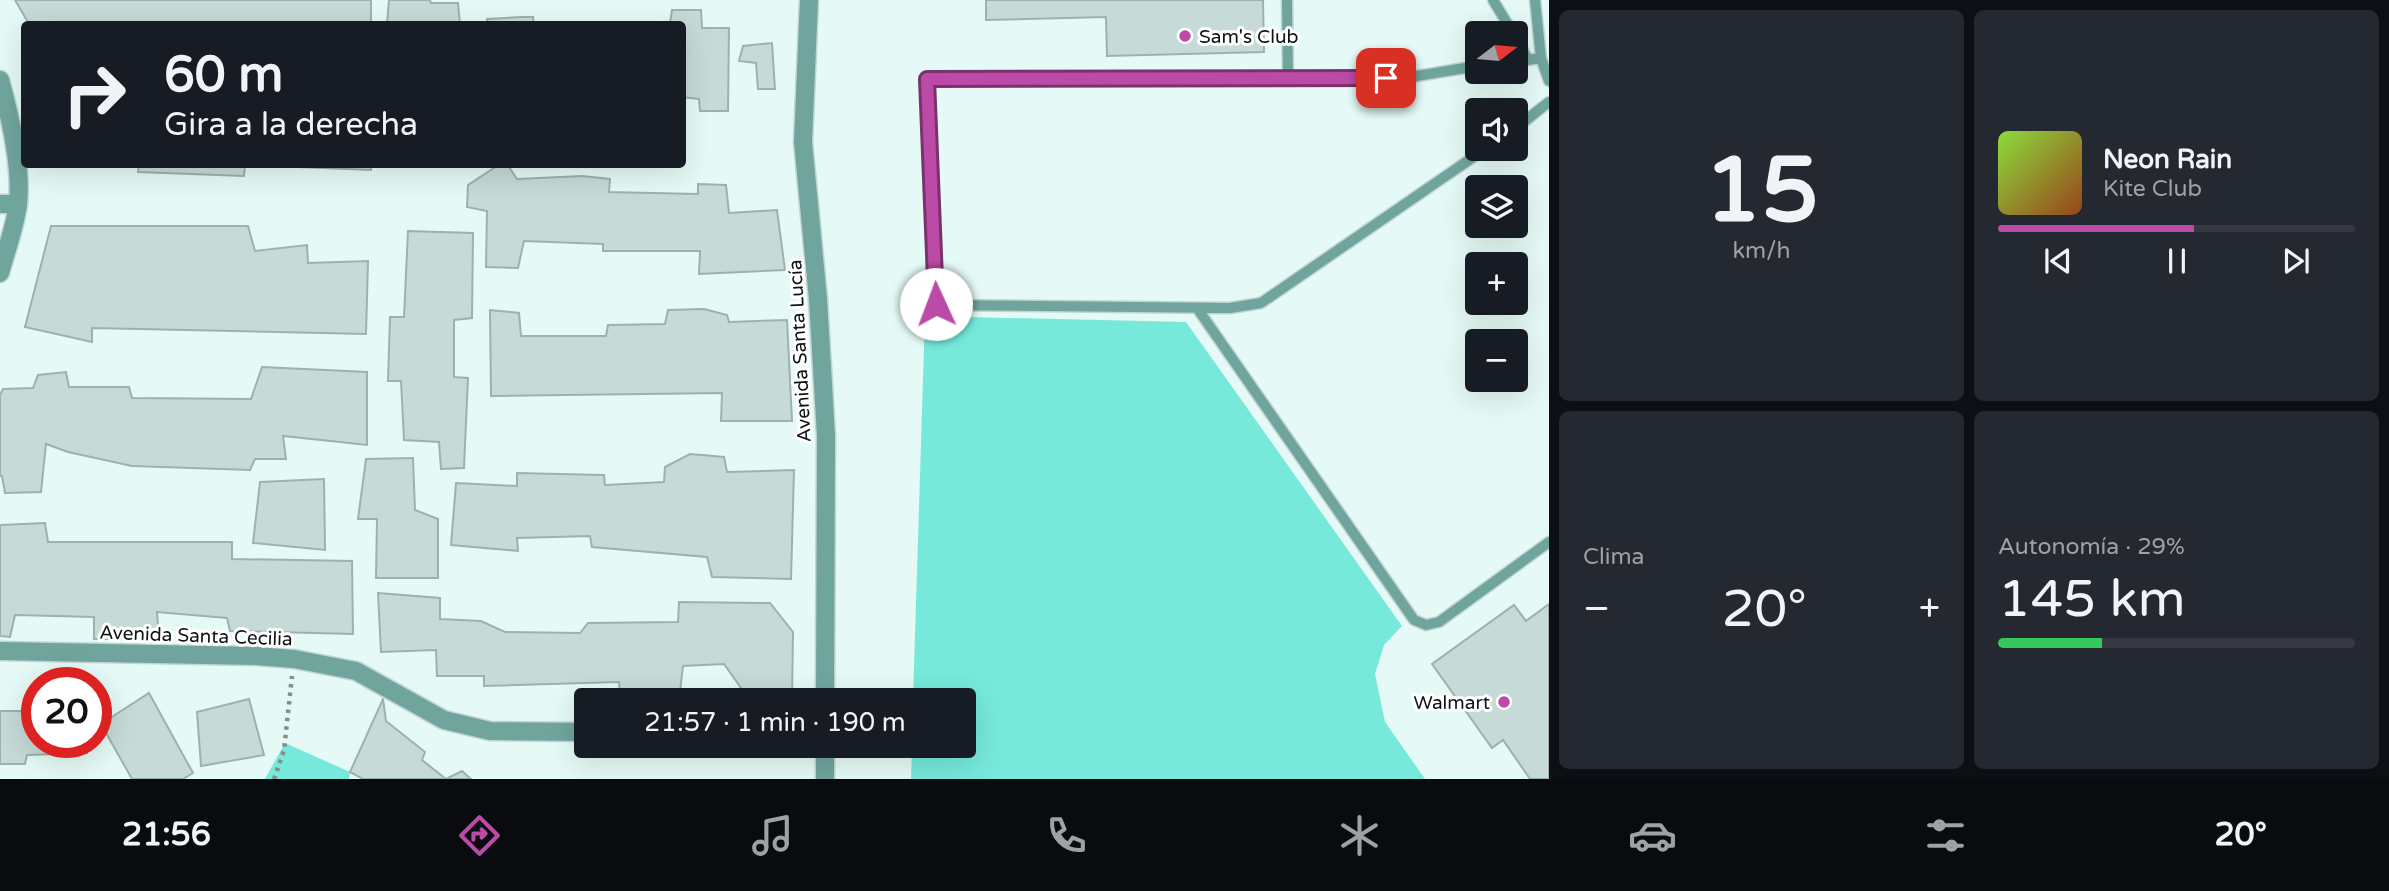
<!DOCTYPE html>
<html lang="es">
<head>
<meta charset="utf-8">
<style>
	body { margin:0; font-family:"Varela Round",sans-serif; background:#242831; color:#f1f3f6; height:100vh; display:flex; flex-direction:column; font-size:26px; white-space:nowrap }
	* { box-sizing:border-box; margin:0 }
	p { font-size:23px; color:#9ea1a6 }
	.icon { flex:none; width:38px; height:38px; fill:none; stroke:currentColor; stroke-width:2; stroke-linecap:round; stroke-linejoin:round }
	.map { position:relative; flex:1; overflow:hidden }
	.side { display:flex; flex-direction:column; gap:10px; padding:10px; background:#0d0f14; width:840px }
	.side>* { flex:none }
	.guide { position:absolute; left:21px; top:21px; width:665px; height:147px; border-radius:7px; box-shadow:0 7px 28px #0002; background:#171b24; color:#f1f3f6; overflow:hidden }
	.needle { width:46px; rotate:74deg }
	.buttons { position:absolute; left:1465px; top:21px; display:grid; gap:14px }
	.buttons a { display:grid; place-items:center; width:63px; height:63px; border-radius:7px; background:#171b24; box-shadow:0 7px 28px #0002; font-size:35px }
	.speed { position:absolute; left:21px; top:667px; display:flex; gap:14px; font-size:35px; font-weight:700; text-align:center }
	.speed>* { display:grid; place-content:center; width:91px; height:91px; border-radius:50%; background:#171b24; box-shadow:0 7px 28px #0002; line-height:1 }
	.speed .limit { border:10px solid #d22; background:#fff; color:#111 }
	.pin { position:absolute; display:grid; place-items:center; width:60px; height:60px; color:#fff; margin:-30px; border-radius:14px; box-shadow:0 4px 10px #0006 }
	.me { position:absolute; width:77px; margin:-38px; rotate:358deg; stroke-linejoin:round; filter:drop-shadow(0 0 5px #0008) }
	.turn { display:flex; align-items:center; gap:24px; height:147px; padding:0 28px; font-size:32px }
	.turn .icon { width:91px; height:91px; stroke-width:2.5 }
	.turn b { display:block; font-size:49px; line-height:60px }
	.big { font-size:52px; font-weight:600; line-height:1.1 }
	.side .card { flex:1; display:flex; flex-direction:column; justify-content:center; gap:10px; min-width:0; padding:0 24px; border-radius:10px; background:#242831 }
	.side .dial { align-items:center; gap:0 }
	.dial b { font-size:91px; line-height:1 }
	.song { display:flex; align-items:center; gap:21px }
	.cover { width:84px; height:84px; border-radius:10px; background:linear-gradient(135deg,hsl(90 70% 55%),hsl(20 70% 35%)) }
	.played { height:7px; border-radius:4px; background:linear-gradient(90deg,#bc4ba7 55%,#363941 55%) }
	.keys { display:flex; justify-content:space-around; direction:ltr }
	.heat { display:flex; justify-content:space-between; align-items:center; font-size:38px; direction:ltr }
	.charge { height:10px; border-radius:5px; background:linear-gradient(90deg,#34c759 29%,#363941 0) }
	.side .tiles { flex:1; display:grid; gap:10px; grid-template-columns:repeat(2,1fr) }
	.trip { position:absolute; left:574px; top:688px; width:402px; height:70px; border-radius:7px; background:#171b24; box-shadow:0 7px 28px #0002; font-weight:600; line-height:70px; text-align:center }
	.tab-bar { display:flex; height:112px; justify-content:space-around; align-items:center; background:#090b0e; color:#9ea1a6 }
	.tab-bar .icon { width:49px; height:49px }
	.tab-bar .current { color:#bc4ba7 }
	.tab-bar b { font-size:32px; color:#f1f3f6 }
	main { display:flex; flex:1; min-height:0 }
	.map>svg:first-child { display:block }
</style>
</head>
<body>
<main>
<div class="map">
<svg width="1549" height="779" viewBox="0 0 1549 779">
	<rect width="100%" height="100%" fill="#e5faf6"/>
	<path fill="#76e9db" d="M925,316L1186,322L1402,626L1384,645L1375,674L1385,722L1425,779H911L912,746H964V700H913Z
		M285,743L350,772L349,779H265Z"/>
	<path fill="#c6dad7" stroke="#9eb1ae" stroke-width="2" d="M15,0H371V24H29Z
		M389,0H430L431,3H458L460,24H387Z
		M986,0H1263L1264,52L1107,56L1106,17L986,20Z
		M672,10H701L702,28H729L728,111H700L699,99L682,97V24H602V23H670Z
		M521,17H533L534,24H487V19Z
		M772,43L775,89H758L756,63L739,61L743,46Z
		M139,164H371V170L245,165L244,176L138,172Z
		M500,164H507L517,179L582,176L610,179L609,192L698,194V184L726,185L729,213L777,210L785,270L699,274L700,251H603V244L524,241L518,268L486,267L487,211L467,207L468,185Z
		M51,226H248L255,251L307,245L308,263L368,261L366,334L92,328V342L25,327Z
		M408,231L473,233L472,318L454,320V377L468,378L464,468L441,469L439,442L404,440L401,381H388L390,317H404Z
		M704,309L727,315L729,322L787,320L792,421H721L722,393L491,396L490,310L519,313L521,336H606L608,325L665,324L668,310Z
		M262,367L367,372V445L283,436L286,459H255L250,470L132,466L68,452L46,444L41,492L5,493L2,476H0V395L3,389L33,388L38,375L66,372L69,387H129L132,398L251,399Z
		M690,454L724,457L727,472L794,470L791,579L712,577L707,557L592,547L590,536L517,538L518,551L451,545L456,483L517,486V473L604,475L605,485L664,482L665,467Z
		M413,458L415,510L438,519V578H376L377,519H358L366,459Z
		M324,479L325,550L253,543L260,482Z
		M45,523L48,542H232V559L352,561L353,634L230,631L227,618L157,612L159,639H94V617L15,615L10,637L0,636V525Z
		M378,593L440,598V619L481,621L505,632L580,633L588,623L678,622L679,602L770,603L793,632L792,700L746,695L724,664L683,666L679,700H620L619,682L484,686V676H437L436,650L381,652Z
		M1549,604V779H1530L1503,740L1492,748L1432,664L1514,605L1526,621Z
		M149,693L193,773L183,779H132L101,724Z
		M29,699H37V742H87V753L27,755L25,764H0V711H30Z
		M249,699L264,755L201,766L197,712Z
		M383,699L386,721L425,752L422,760L446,779L462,771L471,779H363L350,772Z"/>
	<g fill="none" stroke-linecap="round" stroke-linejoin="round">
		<g stroke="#c2d5d2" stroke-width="13">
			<path id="service" d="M1287,0L1288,79
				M1493,0L1513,33
				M1535,0L1541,58L1549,81
				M1516,38L1528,60L1541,58
				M1477,66L1405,78L927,79L936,305L1230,308L1261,303L1485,149
				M1516,128L1549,102
				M1197,308L1414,620L1426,625L1439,622L1549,542"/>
		</g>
		<g stroke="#c2d5d2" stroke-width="21">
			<path id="minor" d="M0,204H18"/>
		</g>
		<g stroke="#c2d5d2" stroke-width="21">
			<path id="tertiary" d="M809,0L803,142L818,299L826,436L825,700
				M0,80C10,116 22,166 18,204C15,227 6,251 0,273
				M0,651L257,656L294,659L356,671L444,720L490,731L586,732
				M825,746V779"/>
		</g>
		<path stroke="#818f8d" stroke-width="4.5" stroke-dasharray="3.5 5" stroke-linecap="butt" d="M274,779L284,750L292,676"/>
		<use href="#service" stroke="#70a59e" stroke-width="10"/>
		<use href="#minor" stroke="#70a59e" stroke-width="18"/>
		<use href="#tertiary" stroke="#70a59e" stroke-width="18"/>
	</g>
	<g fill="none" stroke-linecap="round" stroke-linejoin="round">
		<g stroke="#7a316d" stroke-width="18">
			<path id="route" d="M936,304L927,79L1386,78"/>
		</g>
		<use href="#route" stroke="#bc4ba7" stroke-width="12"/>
	</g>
	<g fill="#bc4ba7" stroke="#fff" stroke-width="2.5">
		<circle cx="1185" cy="36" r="7"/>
		<circle cx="1504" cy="702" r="7"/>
	</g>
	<g text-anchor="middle" stroke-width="6" stroke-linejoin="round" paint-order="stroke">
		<g font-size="19" fill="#0d1413" stroke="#fff" text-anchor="start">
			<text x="1199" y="43">Sam's Club</text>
			<text x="1490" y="709" text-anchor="end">Walmart</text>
		</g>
		<g font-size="19" fill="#0d1413" stroke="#fff">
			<text transform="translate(799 351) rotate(-93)" y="7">Avenida Santa Lucía</text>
			<text transform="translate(196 635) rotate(2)" y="7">Avenida Santa Cecilia</text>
		</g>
	</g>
</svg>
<div class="buttons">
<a><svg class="needle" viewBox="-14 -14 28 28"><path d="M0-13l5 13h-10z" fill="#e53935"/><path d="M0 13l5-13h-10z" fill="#9ea1a6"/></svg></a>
<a><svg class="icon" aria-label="sound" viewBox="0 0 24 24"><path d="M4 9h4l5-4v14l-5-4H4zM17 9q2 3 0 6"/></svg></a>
<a><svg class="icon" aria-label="layers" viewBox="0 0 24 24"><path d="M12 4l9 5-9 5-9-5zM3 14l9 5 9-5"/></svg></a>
<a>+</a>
<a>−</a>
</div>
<div class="speed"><div class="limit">20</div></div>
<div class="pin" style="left:1386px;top:78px;background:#d93025"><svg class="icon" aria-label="arrive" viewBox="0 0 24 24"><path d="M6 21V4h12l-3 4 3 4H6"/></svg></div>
<svg class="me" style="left:936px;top:304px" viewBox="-20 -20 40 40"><circle r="19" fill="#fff"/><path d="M0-13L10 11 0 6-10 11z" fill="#bc4ba7"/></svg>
<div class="trip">21:57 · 1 min · 190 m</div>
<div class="guide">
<div class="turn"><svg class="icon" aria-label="right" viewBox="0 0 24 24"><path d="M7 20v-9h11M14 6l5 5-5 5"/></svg><div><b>60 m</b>Gira a la derecha</div></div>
</div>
</div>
<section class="side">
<div class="tiles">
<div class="card dial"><b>15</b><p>km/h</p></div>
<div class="card">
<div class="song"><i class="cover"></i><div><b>Neon Rain</b><p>Kite Club</p></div></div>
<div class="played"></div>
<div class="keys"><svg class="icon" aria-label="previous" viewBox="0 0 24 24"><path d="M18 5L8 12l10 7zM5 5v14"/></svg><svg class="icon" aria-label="pause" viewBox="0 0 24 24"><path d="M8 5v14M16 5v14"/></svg><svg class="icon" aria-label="next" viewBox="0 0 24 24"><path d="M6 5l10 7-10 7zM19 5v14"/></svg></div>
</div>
<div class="card"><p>Clima</p>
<div class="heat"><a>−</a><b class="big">20°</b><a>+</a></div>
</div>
<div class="card"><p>Autonomía · 29%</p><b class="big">145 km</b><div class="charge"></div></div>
</div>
</section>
</main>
<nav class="tab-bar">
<b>21:56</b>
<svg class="icon current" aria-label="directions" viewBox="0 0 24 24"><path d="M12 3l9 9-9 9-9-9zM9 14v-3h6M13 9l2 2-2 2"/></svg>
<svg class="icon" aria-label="music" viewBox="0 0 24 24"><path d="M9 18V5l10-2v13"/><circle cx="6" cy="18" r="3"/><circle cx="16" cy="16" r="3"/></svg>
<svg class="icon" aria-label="phone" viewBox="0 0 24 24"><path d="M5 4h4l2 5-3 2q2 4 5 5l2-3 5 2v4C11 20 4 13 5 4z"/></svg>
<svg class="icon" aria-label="climate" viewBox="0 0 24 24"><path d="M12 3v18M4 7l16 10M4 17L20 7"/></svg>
<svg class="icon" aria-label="car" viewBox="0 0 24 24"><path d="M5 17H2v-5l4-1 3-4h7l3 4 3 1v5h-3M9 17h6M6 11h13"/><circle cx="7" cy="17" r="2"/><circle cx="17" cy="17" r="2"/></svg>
<svg class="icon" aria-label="filters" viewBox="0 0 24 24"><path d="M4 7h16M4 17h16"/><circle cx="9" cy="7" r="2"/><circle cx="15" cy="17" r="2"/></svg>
<b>20°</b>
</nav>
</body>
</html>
